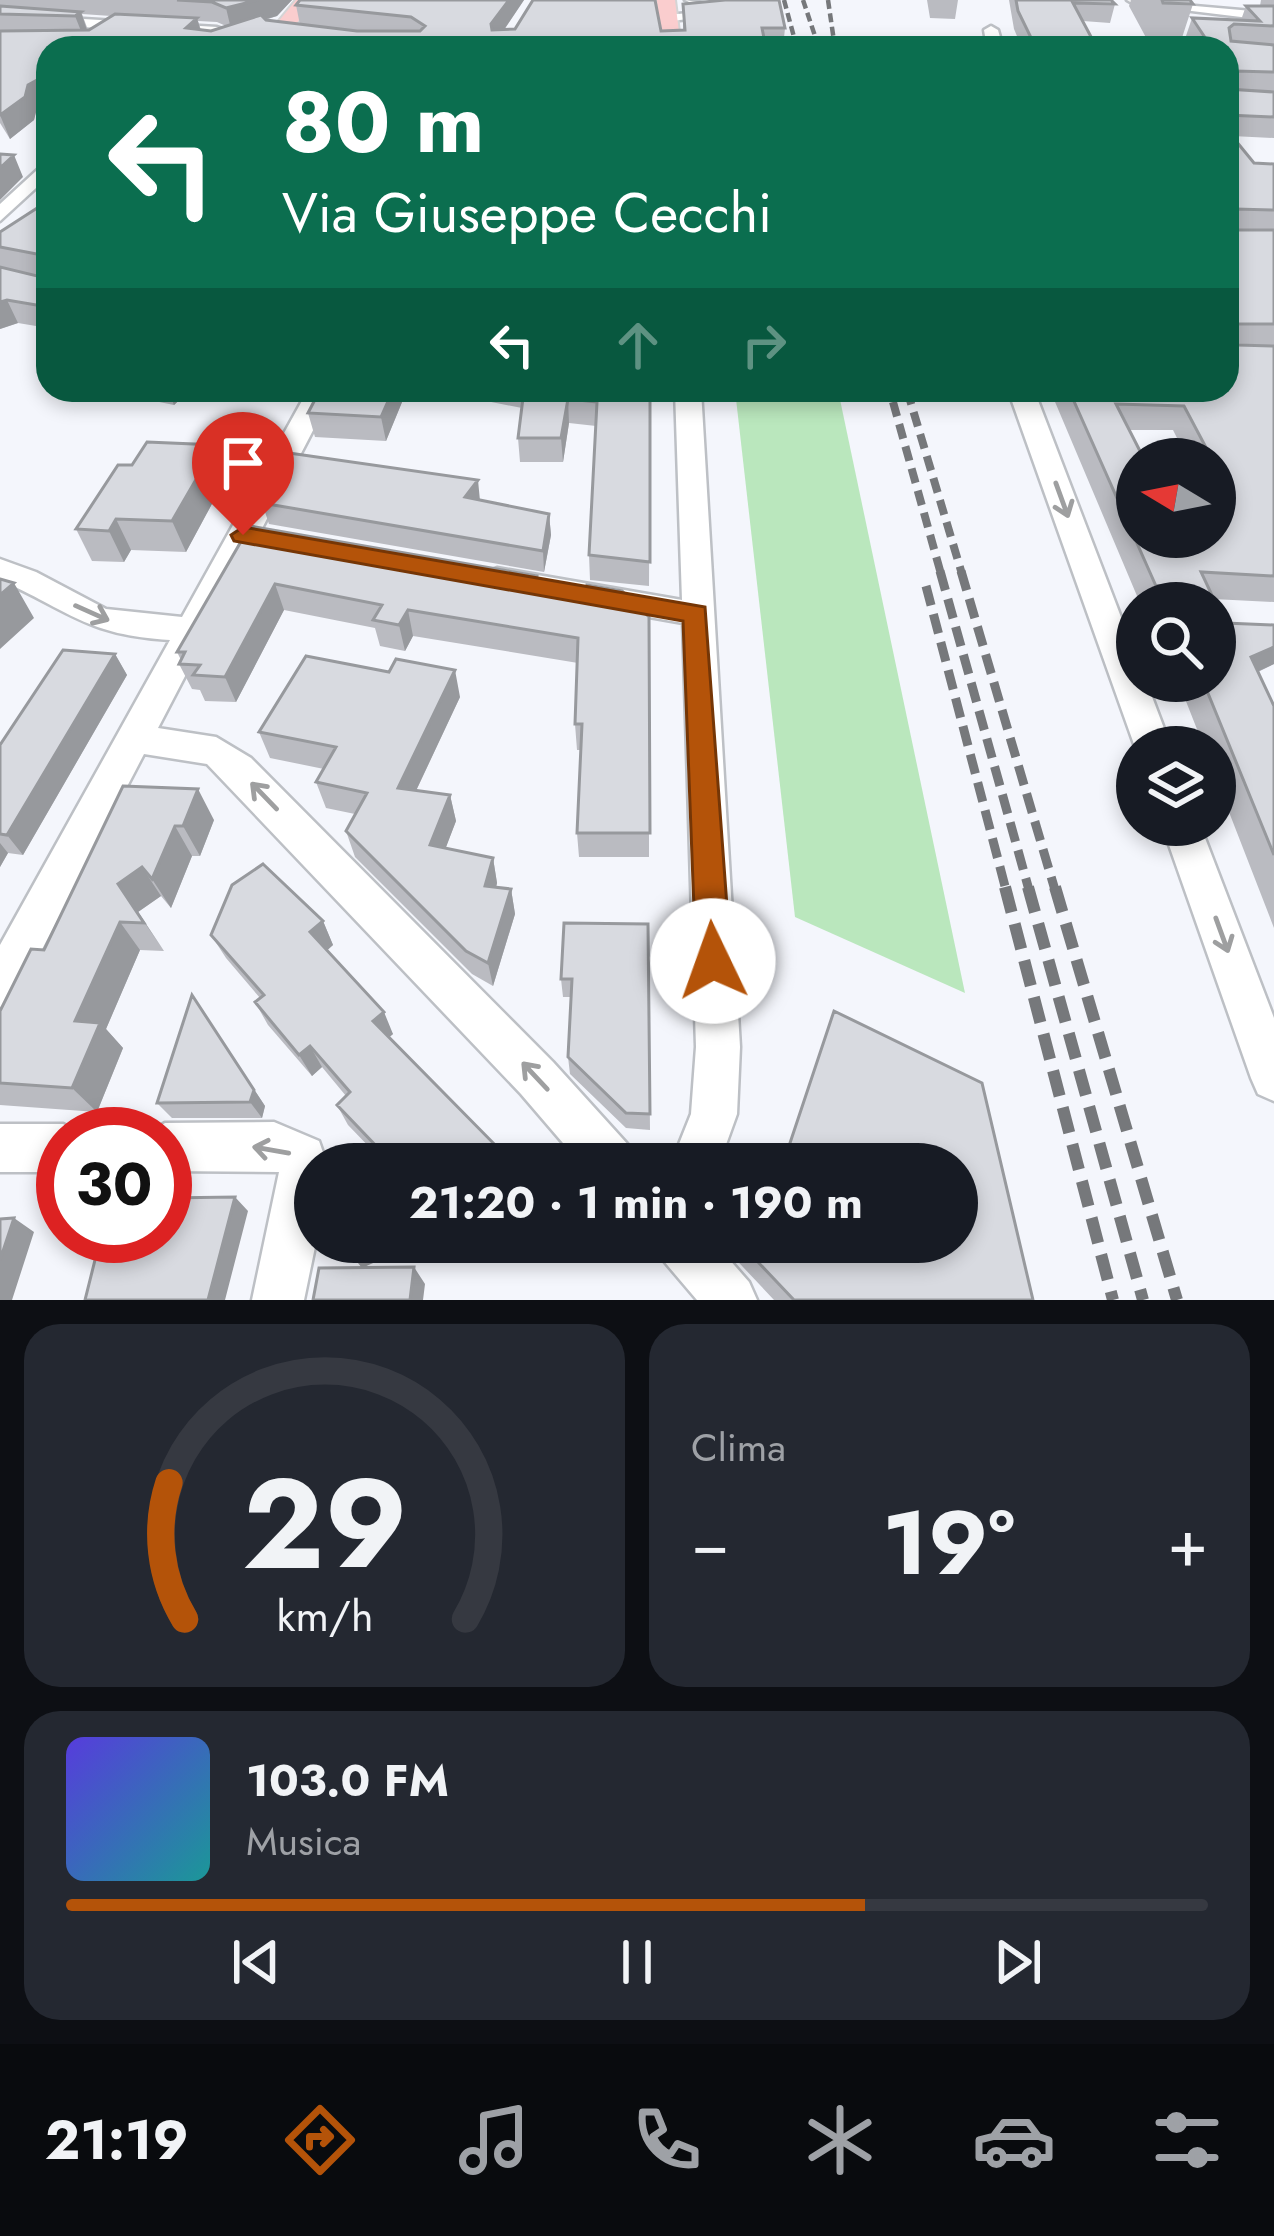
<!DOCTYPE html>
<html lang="it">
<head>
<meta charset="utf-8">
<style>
	body { margin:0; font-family:Jost,sans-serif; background:#242831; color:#f1f3f6; height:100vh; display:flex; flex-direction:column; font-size:45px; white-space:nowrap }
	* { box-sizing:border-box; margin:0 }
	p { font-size:39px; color:#9ea1a6 }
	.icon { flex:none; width:66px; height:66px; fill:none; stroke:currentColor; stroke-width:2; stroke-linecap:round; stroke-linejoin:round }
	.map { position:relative; height:1300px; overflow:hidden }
	.side { display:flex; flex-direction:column; gap:24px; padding:24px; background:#0d0f14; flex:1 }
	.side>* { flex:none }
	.banner { position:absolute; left:36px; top:36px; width:1203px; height:366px; border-radius:36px; box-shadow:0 6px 18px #0003; background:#0b6e4f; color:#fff; overflow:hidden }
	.needle { width:78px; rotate:280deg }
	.buttons { position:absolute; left:1116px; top:438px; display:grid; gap:24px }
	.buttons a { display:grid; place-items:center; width:120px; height:120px; border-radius:50%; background:#171b24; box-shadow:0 6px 18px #0003; font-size:60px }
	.speed { position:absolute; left:36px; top:1107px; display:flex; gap:24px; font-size:60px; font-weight:700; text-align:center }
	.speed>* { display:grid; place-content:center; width:156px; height:156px; border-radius:50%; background:#171b24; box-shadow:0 6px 18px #0003; line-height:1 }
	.speed .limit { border:18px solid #d22; background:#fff; color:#111 }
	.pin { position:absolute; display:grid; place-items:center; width:102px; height:102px; color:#fff; margin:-123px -51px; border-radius:50% 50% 50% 0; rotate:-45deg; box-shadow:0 0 12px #0007 }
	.pin .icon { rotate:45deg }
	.me { position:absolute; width:132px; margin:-66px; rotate:357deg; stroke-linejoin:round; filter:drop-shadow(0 0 9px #0008) }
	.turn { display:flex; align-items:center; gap:42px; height:252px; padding:0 48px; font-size:54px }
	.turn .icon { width:156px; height:156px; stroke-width:2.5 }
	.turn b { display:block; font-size:84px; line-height:102px }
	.lanes { display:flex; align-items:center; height:114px; padding:0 48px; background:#0003; justify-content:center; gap:60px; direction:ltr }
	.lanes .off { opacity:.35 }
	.big { font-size:90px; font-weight:700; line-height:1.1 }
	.side .widget { flex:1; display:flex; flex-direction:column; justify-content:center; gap:18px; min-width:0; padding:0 42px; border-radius:36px; background:#242831 }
	.side .dial { align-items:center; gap:0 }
	.dial svg { height:312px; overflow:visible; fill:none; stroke:#363941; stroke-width:7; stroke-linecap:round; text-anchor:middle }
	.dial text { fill:#f1f3f6; stroke:none }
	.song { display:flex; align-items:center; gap:36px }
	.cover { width:144px; height:144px; border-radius:18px; background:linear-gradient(135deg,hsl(250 70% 55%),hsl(180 70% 35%)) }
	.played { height:12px; border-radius:6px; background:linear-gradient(90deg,#b45309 70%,#363941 70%) }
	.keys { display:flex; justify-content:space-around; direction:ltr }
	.heat { display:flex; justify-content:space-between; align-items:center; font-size:66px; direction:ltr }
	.side .tiles { flex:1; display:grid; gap:24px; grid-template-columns:1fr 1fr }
	.widget:last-child { grid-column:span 2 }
	.trip { position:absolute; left:294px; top:1143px; width:684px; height:120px; border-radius:60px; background:#171b24; box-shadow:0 6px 18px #0003; font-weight:700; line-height:120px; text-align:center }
	.tab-bar { display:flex; height:192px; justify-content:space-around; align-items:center; background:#090b0e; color:#9ea1a6 }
	.tab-bar .icon { width:84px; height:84px }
	.tab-bar .on { color:#b45309 }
	.tab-bar b { font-size:54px; color:#f1f3f6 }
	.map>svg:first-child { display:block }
</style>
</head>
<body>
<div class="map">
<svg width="1274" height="1300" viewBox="0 0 1274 1300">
	<rect width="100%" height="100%" fill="#f4f6fc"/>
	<path fill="#bae7bd" d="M735,390H838L965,993L795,917Z"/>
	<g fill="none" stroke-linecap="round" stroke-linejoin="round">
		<g stroke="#bdc0c5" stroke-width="5">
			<path id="minor" d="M685,0L720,6L722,15L663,22L668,15L708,11Z
				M1127,0L1274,13V21L1134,4Z
				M0,14L217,27L229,31L232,39L224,44L214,35L0,22Z
				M991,26L998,30L1003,48H987L984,30Z
				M48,160V177L0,221V204Z
				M308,390H334L158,728L216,737L251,758L553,1062L630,1147L637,1164H581L521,1094L207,764L144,754L15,1001L0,1007V945L170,640C86,635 70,611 0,580V559L36,572L106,609L182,617Z
				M675,390H701L740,1047L737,1114L719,1164H671L691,1114L696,1047L683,623L497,590L486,586L482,579L486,572L497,568L682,600Z
				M1008,390H1034L1137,659V681H1146L1171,747H1137V751L1135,747Z
				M1162,825H1200L1274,1018V1101L1258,1094L1251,1078Z
				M274,1122L319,1141L327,1164H315L316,1242L304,1300H252L279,1172L165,1171V1134H147L165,1123Z
				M0,1124H63L81,1134H63V1172H0Z
				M656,1242H714L749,1282L757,1300H697L663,1260Z"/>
		</g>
		<g stroke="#d4d4d5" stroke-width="4">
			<path id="major" d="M296,0H315L292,29L413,42L423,48H361L271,37L269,33Z
				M657,0H675L681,48H661Z"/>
		</g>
		<use href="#minor" fill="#fff" fill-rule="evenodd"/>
		<use href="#major" fill="#facdce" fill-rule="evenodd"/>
		<path stroke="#76787b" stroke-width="4.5" stroke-dasharray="9 4.5" stroke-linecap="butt" d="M784,0L797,48
			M803,0L819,48
			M828,0L835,48"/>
		<path stroke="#76787b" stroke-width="8" stroke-dasharray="15 8" stroke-linecap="butt" d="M907,390L962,574
			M893,402L941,574"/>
		<path stroke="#76787b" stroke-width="9" stroke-dasharray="20 9" stroke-linecap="butt" d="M940,571L1029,890
			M961,571L1055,890
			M926,586L1006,890"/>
		<path stroke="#76787b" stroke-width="12" stroke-dasharray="26 12" stroke-linecap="butt" d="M1005,887L1113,1300
			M1028,887L1143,1300
			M1055,887L1177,1300"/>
	</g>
	<path fill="#babbc1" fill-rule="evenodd" d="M0,0H292L277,16L265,20L300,25L296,5L300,0H524L504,30L661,31L683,30V4L785,28L783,48H48V101L37,108L34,120L10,139L0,123ZM82,14L111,16L88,30ZM198,21L217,22L226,26L211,31L201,30Z
		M927,0H958L955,19L930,18Z
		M1009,0H1111L1115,4L1110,23L1083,21L1097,48H1022L1014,29Z
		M1131,0H1190L1193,4L1179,47L1150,45L1129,6Z
		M1261,0H1274V138L1232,136L1254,163L1274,164V602L1213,599L1225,623L1274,625V664L1258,672L1274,705V928L1215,776V747H1204L1178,681H1215V603H1140L1050,390H1227V48H1193L1186,36L1192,18L1241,20L1246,6H1260ZM1129,430H1173L1186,456L1142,455Z
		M48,201V328L18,323L0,329V232Z
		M113,390H190L174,405L115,393Z
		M407,390L386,441L315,437L308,413Z
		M431,390H650L649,586L590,580L589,555L596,426L569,423L563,462H520L518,438L522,408Z
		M227,476L186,552L131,550L124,562L92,561L76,529Z
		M262,503L549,514L551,535L544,572L269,524Z
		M250,526L537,576L538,587L649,617V857H579L577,833L581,750H577L575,724L578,663L413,636L405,651L380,646L375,628L284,610L236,702L205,701L200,690L192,689L179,664L181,660L177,652Z
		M115,654L127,675L23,855L8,853L0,867V745Z
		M460,697L416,791L450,795L456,821L445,849L493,858L497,883L496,888L511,889L515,914L493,986L472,974L355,857L346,831L355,814L326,808L316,782L324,769L270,758L259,732Z
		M123,786L214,820L200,856H192L171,908L161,896L138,912L164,951L140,950L106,1029L123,1048L97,1112L0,1105V1011L44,950Z
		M323,921L333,945L327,950L393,1034L389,1037L509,1159L511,1164H373L376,1154L348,1125L337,1105L346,1096L322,1067L312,1076L268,1025L255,1002L260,998L226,958L211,935Z
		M648,924L650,1130L626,1128L570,1074L568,1057L571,997H563L561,979Z
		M204,1013L265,1106L262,1118H172L157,1103Z
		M729,1242H957L1033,1300H774L727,1250Z"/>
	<path fill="#97999d" d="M258,0H292L277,16L231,29L226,8Z
		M509,0H524L493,46L491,24Z
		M81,12L88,33L83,36L75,16Z
		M197,18L203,39L186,28Z
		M48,74V101L37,108L34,120L10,139L0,115L28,85Z
		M14,155L23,177L0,200V168Z
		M7,300L18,323L0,329V302Z
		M168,390H190L174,405Z
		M393,390H407L386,441L381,417Z
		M568,399L569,423L563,462L561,438Z
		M216,445L227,476L186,552L172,521Z
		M478,480L480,501L465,497Z
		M549,514L551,535L544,572L543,551Z
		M116,519L131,550L124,562L109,531Z
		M14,583L34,618L0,649V595Z
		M275,584L284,610L236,702L225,677Z
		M408,610L413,636L405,651L399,625Z
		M1274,647V664L1235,682L1251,657Z
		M115,654L127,675L23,855L7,835Z
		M455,670L460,697L405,814L398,788Z
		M198,789L214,820L200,856L183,826Z
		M450,795L456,821L437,871L430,845Z
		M175,826L192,856L171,908L152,879Z
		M0,843L8,853L0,867Z
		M493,858L497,883L490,911L485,886Z
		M142,867L161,896L138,912L164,951L118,884Z
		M511,889L515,914L493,986L488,963Z
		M323,921L333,945L321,956L310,932Z
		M120,922L140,950L106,1029L123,1048L97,1112L72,1088L75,1021Z
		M384,1012L393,1034L383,1043L373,1021Z
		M204,1013L265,1106L262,1118L250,1102Z
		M310,1046L322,1067L312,1076L299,1055Z
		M235,1197L248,1211L225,1300H208Z
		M14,1218L34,1232L12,1300H0V1260Z
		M374,1242H420L362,1268L350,1253Z
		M414,1267L425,1284L423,1300H410Z"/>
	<path fill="#d8dae0" stroke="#97999d" stroke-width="3" fill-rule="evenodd" d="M177,0H258L226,8L212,2Z
		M300,0H509L491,24L492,30L515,29L533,0H655L661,31L685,30L683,4L725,0H779L785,28H762L766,48H739L738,39L645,40L646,48H48V74L28,85L25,97L0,115V31L89,30L115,14L197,18L186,28L211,31L261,15L266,20L357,31H420L425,26L411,17L296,5Z
		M1016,0H1111L1115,4L1073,3L1097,48H1036L1018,11Z
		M1162,0H1190L1193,4L1163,3Z
		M0,6L81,12L75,16L0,14Z
		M1246,6H1274V26L1234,24L1229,28L1231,41L1274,45V72L1235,71L1230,75L1227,70V48H1212L1192,18L1260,21Z
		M1227,89L1274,92V117L1227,115Z
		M1227,130L1254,163L1274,164V210L1236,209L1232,225L1237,230H1274V324H1235L1234,341L1238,345L1274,346V576L1201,572L1225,623L1274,625V647L1251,657L1274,706V855L1203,681H1215V603H1171L1164,586H1156L1069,390H1227ZM1116,404L1184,406L1211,457L1142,455ZM1137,459H1215V537H1137Z
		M0,154L14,155L0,168Z
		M48,201V228L45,230H48V307L7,300L0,302V267L37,276L43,272L42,255L0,247V232Z
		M320,390H393L381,417L308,413Z
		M524,390H650V562L589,555L597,402L568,399L561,438H518Z
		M147,442L216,445L172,521L116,519L109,531L76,529L118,465H132Z
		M289,453L478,480L465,497L549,514L543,551L262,503Z
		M250,526L537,576L535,587L586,596L587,585L622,591L649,617L650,833H577L582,724H575L578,638L408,610L399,625L373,620L382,605L275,584L225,677L193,675L200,665L179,664L185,652H177Z
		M0,579L14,583L0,595Z
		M63,650L115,654L7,835L0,834V745Z
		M306,656L389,672L396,659L455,670L398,788L450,795L430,845L493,858L485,886L511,889L488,963L466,951L346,831L367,793L316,782L336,747L259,732Z
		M123,786L198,789L183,826H175L152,879L142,867L118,884L144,923L120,922L75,1021L100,1023L72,1088L0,1083V1011L31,949L44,950Z
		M263,864L323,921L310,932L384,1012L373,1021L509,1159L504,1164H373L378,1148L337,1105L350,1092L310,1046L299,1055L255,1002L264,995L211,935L232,885Z
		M564,923L648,924L650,1114L626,1113L568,1057L572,979H561Z
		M192,995L254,1090L250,1102L157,1103Z
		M834,1011L982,1083L1033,1300H794L739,1242H957V1164H783Z
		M235,1197L208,1300H85L101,1236H165V1198Z
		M14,1218L0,1260V1219Z
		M353,1242H374L350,1253Z
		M414,1267L410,1300H313L319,1268Z"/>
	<defs><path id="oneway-shaft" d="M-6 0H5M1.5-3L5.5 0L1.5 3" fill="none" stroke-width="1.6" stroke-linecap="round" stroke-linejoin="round" transform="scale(3)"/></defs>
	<g stroke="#9e9fa0">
		<use href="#oneway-shaft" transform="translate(1062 500) rotate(70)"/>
		<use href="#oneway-shaft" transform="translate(92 613) rotate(24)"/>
		<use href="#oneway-shaft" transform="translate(264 796) rotate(-134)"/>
		<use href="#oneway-shaft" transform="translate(1222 935) rotate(70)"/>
		<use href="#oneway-shaft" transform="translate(535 1076) rotate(-133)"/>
		<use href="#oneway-shaft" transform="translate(271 1150) rotate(-170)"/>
	</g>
	<path fill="#b45309" stroke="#753606" stroke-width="3" d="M243,527L705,607L731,961L726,972L713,977L701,972L696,961L683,621L234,541L231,535Z"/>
</svg>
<div class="buttons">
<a><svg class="needle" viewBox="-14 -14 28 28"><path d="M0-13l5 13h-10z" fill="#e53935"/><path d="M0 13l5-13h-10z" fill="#9ea1a6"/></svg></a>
<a><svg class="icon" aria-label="search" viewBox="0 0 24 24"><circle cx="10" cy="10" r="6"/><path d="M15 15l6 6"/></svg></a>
<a><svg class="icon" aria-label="layers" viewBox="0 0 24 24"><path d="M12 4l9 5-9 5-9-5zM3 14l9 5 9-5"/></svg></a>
</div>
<div class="speed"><div class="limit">30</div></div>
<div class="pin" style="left:243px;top:535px;background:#d93025"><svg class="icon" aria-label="arrive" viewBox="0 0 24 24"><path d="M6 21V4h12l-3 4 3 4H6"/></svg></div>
<svg class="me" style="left:713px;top:961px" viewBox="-20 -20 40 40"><circle r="19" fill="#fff"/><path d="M0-13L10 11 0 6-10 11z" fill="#b45309"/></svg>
<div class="trip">21:20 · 1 min · 190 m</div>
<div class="banner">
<div class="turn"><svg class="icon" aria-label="left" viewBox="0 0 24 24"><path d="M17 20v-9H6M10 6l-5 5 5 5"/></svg><div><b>80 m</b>Via Giuseppe Cecchi</div></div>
<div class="lanes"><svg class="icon" aria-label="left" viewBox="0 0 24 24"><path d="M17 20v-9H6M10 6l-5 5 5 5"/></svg><svg class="icon off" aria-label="ahead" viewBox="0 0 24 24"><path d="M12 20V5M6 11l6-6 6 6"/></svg><svg class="icon off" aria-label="right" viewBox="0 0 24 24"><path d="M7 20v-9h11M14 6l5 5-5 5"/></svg></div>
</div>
</div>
<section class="side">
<div class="tiles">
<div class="widget dial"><svg viewBox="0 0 100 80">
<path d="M14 69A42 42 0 1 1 86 69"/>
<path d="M14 69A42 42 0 0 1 10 34" stroke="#b45309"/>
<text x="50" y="56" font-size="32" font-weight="700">29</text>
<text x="50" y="72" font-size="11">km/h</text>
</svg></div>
<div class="widget"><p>Clima</p>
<div class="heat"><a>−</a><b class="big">19°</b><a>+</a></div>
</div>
<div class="widget">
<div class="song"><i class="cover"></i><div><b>103.0 FM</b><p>Musica</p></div></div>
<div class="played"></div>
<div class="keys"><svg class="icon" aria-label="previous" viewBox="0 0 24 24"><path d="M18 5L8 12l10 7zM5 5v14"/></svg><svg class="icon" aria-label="pause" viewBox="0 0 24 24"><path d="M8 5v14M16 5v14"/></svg><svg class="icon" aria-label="next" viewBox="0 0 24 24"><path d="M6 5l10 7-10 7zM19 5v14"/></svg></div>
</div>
</div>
</section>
<nav class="tab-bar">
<b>21:19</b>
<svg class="icon on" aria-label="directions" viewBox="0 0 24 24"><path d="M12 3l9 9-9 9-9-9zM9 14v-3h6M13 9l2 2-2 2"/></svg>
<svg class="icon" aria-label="music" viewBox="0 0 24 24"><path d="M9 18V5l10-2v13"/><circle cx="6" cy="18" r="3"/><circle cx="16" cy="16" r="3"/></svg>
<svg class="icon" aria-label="phone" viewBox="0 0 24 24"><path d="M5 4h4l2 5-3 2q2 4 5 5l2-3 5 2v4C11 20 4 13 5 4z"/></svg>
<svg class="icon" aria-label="climate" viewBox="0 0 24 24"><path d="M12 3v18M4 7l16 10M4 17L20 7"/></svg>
<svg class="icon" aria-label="car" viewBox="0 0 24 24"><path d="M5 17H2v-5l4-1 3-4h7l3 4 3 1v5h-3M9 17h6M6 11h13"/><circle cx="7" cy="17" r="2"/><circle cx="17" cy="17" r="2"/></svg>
<svg class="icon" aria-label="filters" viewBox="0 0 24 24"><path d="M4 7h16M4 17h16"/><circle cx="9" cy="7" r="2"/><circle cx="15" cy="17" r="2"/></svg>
</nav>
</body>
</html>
